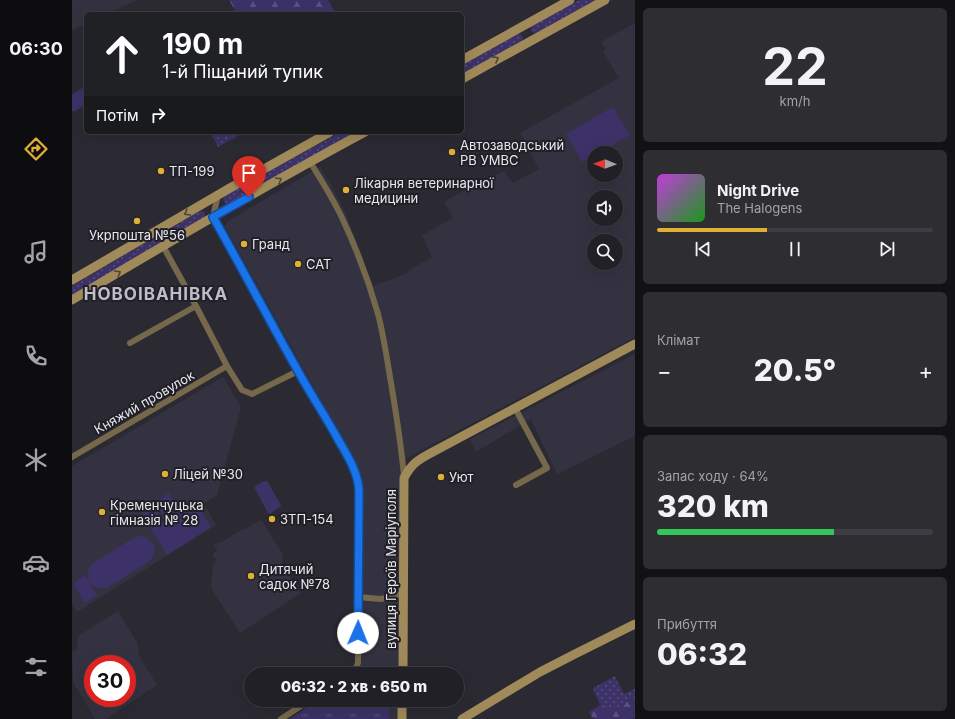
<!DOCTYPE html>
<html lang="uk">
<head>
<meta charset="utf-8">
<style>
	body { margin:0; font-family:Inter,sans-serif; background:#2d2d32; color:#f1f3f6; height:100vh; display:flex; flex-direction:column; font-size:15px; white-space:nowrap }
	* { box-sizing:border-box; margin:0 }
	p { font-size:13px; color:#a2a3a7 }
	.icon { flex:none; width:22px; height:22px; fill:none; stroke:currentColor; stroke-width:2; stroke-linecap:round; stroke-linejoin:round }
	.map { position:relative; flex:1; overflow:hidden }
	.panel { display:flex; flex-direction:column; gap:8px; padding:8px; background:#121215; width:320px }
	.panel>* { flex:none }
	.guide { position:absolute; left:12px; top:12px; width:380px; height:122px; border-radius:6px; box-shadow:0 4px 16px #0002,0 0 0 1px #3d3e43; background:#202124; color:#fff; overflow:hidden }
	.needle { width:26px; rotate:271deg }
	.controls { position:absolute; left:515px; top:146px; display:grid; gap:8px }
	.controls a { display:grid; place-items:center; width:36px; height:36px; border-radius:50%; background:#202026; box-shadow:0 4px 16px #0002,0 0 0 1px #3d3e43; font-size:20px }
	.speed { position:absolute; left:12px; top:655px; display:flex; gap:8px; font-size:20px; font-weight:700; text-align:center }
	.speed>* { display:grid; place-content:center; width:52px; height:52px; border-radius:50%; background:#202026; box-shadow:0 4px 16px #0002,0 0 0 1px #3d3e43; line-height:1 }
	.speed .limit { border:6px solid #d22; background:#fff; color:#111 }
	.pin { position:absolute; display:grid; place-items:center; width:34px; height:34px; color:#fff; margin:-41px -17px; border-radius:50% 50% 50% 0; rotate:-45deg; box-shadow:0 0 4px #0007 }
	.pin .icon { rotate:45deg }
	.me { position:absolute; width:44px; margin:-22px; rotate:1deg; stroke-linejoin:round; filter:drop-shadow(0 0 3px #0008) }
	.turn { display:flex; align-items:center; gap:14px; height:84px; padding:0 12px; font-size:18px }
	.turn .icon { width:52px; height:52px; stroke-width:2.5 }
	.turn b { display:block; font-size:28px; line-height:34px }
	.then { display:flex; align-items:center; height:38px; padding:0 12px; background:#0003; gap:8px; font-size:15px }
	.big { font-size:30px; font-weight:800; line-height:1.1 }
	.panel .card { flex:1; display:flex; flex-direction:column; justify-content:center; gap:6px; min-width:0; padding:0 14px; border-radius:6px; background:#2d2d32 }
	.panel .dial { align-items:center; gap:0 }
	.dial b { font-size:52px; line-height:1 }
	.song { display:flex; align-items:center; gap:12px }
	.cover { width:48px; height:48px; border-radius:6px; background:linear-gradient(135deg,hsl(290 70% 55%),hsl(120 70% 35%)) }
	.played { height:4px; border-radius:2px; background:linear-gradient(90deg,#dfb034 40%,#3d3e43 40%) }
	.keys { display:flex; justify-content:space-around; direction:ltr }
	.heat { display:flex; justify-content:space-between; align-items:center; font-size:22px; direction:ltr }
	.charge { height:6px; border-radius:3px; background:linear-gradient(90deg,#34c759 64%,#3d3e43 0) }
	.trip { position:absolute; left:172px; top:667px; width:220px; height:40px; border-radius:20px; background:#202026; box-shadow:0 4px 16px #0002,0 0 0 1px #3d3e43; font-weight:800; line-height:40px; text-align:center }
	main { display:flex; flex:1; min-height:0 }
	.tab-bar { display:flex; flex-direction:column; width:72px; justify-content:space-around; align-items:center; background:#0d0d0f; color:#a2a3a7 }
	.tab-bar .icon { width:28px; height:28px }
	.tab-bar .on { color:#dfb034 }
	.tab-bar b { font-size:18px; color:#f1f3f6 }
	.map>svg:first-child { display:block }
</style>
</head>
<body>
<main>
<nav class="tab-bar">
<b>06:30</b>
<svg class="icon on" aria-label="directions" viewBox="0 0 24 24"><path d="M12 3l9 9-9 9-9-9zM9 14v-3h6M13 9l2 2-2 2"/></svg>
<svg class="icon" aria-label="music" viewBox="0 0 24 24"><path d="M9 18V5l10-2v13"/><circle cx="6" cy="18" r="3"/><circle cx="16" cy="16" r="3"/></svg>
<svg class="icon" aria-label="phone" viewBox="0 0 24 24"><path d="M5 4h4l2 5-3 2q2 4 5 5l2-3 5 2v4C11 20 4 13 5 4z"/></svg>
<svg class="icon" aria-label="climate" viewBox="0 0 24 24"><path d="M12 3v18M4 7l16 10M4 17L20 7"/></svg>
<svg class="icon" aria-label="car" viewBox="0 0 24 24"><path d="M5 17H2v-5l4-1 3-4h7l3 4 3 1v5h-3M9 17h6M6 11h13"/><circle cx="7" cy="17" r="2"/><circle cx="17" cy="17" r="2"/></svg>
<svg class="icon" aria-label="filters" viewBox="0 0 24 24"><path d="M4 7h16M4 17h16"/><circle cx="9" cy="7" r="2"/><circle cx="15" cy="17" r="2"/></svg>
</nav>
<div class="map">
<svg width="563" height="719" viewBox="0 0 563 719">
	<defs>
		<pattern id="grass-dots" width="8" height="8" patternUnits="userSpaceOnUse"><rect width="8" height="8" fill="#3d3268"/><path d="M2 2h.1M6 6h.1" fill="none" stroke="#59507e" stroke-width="1.8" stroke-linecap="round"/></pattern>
		<pattern id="forest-firs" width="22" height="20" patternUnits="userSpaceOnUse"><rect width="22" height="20" fill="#3d3268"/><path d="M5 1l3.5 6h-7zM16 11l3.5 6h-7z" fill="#59507e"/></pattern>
		<pattern id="park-tufts" width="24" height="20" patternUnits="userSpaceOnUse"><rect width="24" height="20" fill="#3d3268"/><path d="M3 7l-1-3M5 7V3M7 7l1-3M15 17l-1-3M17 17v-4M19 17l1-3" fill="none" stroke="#59507e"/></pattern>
	</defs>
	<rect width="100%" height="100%" fill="#2b2a32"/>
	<path fill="#343240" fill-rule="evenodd" d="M0,0H65L35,14H14V24L0,30Z
		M563,23V337L335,458L328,465L327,674H285L289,664L290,486L287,475L283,463L153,226L156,221L248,167L263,192L274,214L301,286L336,273V271L360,257L350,235L381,218L372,202L398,187L432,171L441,183L467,169L448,133L547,78L531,51L533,49L529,42ZM522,153H544V175H522ZM522,197H544V219H522ZM522,241H544V263H522Z
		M563,354V436L485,474L459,419L404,452L398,439Z
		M151,377L169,407L145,495L132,504L144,525L5,612L0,604V466Z
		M186,521H190L211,555L210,564L229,593L168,633L139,588L141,563H143L144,558H141L142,552H144L145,547H142V544L152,541L170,529H174Z
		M46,611L66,644L67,656L85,685L34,719H23L1,682L0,652L5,649L6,636ZM21,664H55V698H21Z
		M313,700H327V719H317V709Z"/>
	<path fill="url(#grass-dots)" d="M507,0H524L464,33H462L459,31V28L460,25Z
		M445,34H448L450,36L451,39L449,42L390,74V65Z
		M138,132H168L169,134L146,147Z
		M269,132H286L155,204L152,202L151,199L152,196Z
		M128,211H131L133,213V217L0,296V286Z
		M543,676L552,694L563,689V699L561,698L543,709L528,705L521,688Z"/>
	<path fill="url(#forest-firs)" d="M157,0H256L264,14H165Z
		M561,698L563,699V718L557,719H521L517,712L528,705L543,709Z"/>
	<path fill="url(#park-tufts)" d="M246,700H313L317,709V719H218Z"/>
	<path fill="#3d3268" d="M14,86V105L1,112L0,110V94Z
		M541,107L558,135L527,153H522V156L510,162L494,134Z
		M193,481H195L209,505L208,507L198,514L196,513L183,489V486Z
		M97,493L104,505L90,514L82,503Z
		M76,498L88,516L76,523L65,505Z
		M123,501L139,527L95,555L79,529Z
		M68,536C82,538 87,550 78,561L35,588C18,591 10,577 20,564L63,537Z
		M13,576L25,595L13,603L1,583Z"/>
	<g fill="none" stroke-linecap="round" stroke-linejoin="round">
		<path stroke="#76684a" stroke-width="6" d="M238,162C250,181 262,200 271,220C285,250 297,282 306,314C311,333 314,352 317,371C323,406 329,441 332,477
			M146,195L141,217L226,371L254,416L277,458L285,477L287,491L286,663L284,668L279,674
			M91,246L124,306L155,366L170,390L180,394L226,371
			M58,343L124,306
			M443,408L475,468L444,485
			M0,457L155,366
			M286,597L309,599L331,594
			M209,719L238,700"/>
		<path stroke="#a08a59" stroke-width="9" d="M390,60L498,0
			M390,79L533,0
			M0,280L158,188L258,132
			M0,300C97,242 194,185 293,132
			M331,674L332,478C339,465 344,461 357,454L563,344
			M330,719V700
			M390,719L468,672L501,655L563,624"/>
	</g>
	<defs><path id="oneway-chevron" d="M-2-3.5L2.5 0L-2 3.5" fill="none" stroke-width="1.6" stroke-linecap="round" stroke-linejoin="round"/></defs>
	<g stroke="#4d4539">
		<use href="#oneway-chevron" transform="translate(424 59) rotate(-29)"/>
		<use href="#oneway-chevron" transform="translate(207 180) rotate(-30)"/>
		<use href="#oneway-chevron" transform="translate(115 213) rotate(150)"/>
		<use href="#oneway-chevron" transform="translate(46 273) rotate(-31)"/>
	</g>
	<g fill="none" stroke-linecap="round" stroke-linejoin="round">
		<g stroke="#114b97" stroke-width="10">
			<path id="route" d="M177,197L141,217C170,268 197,320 226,371C239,395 254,417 267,441C276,457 286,472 287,491L286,633"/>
		</g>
		<use href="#route" stroke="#1a73e8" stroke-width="7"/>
	</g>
	<g fill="#dfb034" stroke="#212028" stroke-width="1.5">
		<circle cx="380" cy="152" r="4"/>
		<circle cx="89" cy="171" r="4"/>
		<circle cx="274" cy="190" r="4"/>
		<circle cx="65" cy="221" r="4"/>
		<circle cx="172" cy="244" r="4"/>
		<circle cx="226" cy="264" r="4"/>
		<circle cx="93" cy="474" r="4"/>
		<circle cx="369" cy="477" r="4"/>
		<circle cx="30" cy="512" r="4"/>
		<circle cx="200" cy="519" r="4"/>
		<circle cx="179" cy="576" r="4"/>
	</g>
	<g text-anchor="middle" stroke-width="4" stroke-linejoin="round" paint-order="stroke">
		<g font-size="13" fill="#e7e7ec" stroke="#212028" text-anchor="start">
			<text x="388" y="150">Автозаводський<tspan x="388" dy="15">РВ УМВС</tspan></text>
			<text x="97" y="176">ТП-199</text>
			<text x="282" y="188">Лікарня ветеринарної<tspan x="282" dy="15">медицини</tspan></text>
			<text x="65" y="240" text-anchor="middle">Укрпошта №56</text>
			<text x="180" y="249">Гранд</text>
			<text x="234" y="269">САТ</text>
			<text x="101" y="479">Ліцей №30</text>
			<text x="377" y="482">Уют</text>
			<text x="38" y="510">Кременчуцька<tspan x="38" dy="15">гімназія № 28</tspan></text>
			<text x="208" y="524">ЗТП-154</text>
			<text x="187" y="574">Дитячий<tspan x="187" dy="15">садок №78</tspan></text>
		</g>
		<g font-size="13" fill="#e7e7ec" stroke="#212028">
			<text transform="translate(72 402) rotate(-30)" y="5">Княжий провулок</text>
			<text transform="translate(319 569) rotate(-90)" y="5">вулиця Героїв Маріуполя</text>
		</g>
		<g font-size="17" font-weight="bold" letter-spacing="1" fill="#bfbec8" stroke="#212028">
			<text x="84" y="300">НОВОІВАНІВКА</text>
		</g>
	</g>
</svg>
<div class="controls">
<a><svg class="needle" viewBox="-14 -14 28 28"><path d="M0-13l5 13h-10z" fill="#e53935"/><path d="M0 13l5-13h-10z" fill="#a2a3a7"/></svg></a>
<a><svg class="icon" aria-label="sound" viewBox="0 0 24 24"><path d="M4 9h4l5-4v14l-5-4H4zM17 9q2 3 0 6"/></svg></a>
<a><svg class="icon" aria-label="search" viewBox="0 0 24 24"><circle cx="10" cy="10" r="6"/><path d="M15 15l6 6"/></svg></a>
</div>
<div class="speed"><div class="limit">30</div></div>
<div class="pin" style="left:177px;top:197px;background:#d93025"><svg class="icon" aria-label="arrive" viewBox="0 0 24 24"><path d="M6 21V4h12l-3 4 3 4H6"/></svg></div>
<svg class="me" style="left:286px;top:633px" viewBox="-20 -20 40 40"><circle r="19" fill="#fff"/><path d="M0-13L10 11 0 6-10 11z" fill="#1a73e8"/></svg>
<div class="trip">06:32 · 2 хв · 650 m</div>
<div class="guide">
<div class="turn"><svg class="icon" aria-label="ahead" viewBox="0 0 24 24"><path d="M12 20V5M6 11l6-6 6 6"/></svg><div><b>190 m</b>1-й Піщаний тупик</div></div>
<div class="then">Потім<svg class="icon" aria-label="right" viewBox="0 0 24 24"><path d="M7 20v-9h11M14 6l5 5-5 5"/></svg></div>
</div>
</div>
<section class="panel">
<div class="card dial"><b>22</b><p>km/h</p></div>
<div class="card">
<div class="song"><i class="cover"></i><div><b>Night Drive</b><p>The Halogens</p></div></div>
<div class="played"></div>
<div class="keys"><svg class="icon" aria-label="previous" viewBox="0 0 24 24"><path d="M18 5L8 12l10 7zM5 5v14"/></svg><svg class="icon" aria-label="pause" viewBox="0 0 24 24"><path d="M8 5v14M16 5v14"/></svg><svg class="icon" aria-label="next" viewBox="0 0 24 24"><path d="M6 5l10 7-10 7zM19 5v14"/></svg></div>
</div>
<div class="card"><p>Клімат</p>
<div class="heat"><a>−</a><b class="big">20.5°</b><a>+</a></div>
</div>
<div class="card"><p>Запас ходу · 64%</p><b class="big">320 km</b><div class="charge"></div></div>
<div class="card"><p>Прибуття</p><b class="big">06:32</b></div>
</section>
</main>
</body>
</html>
